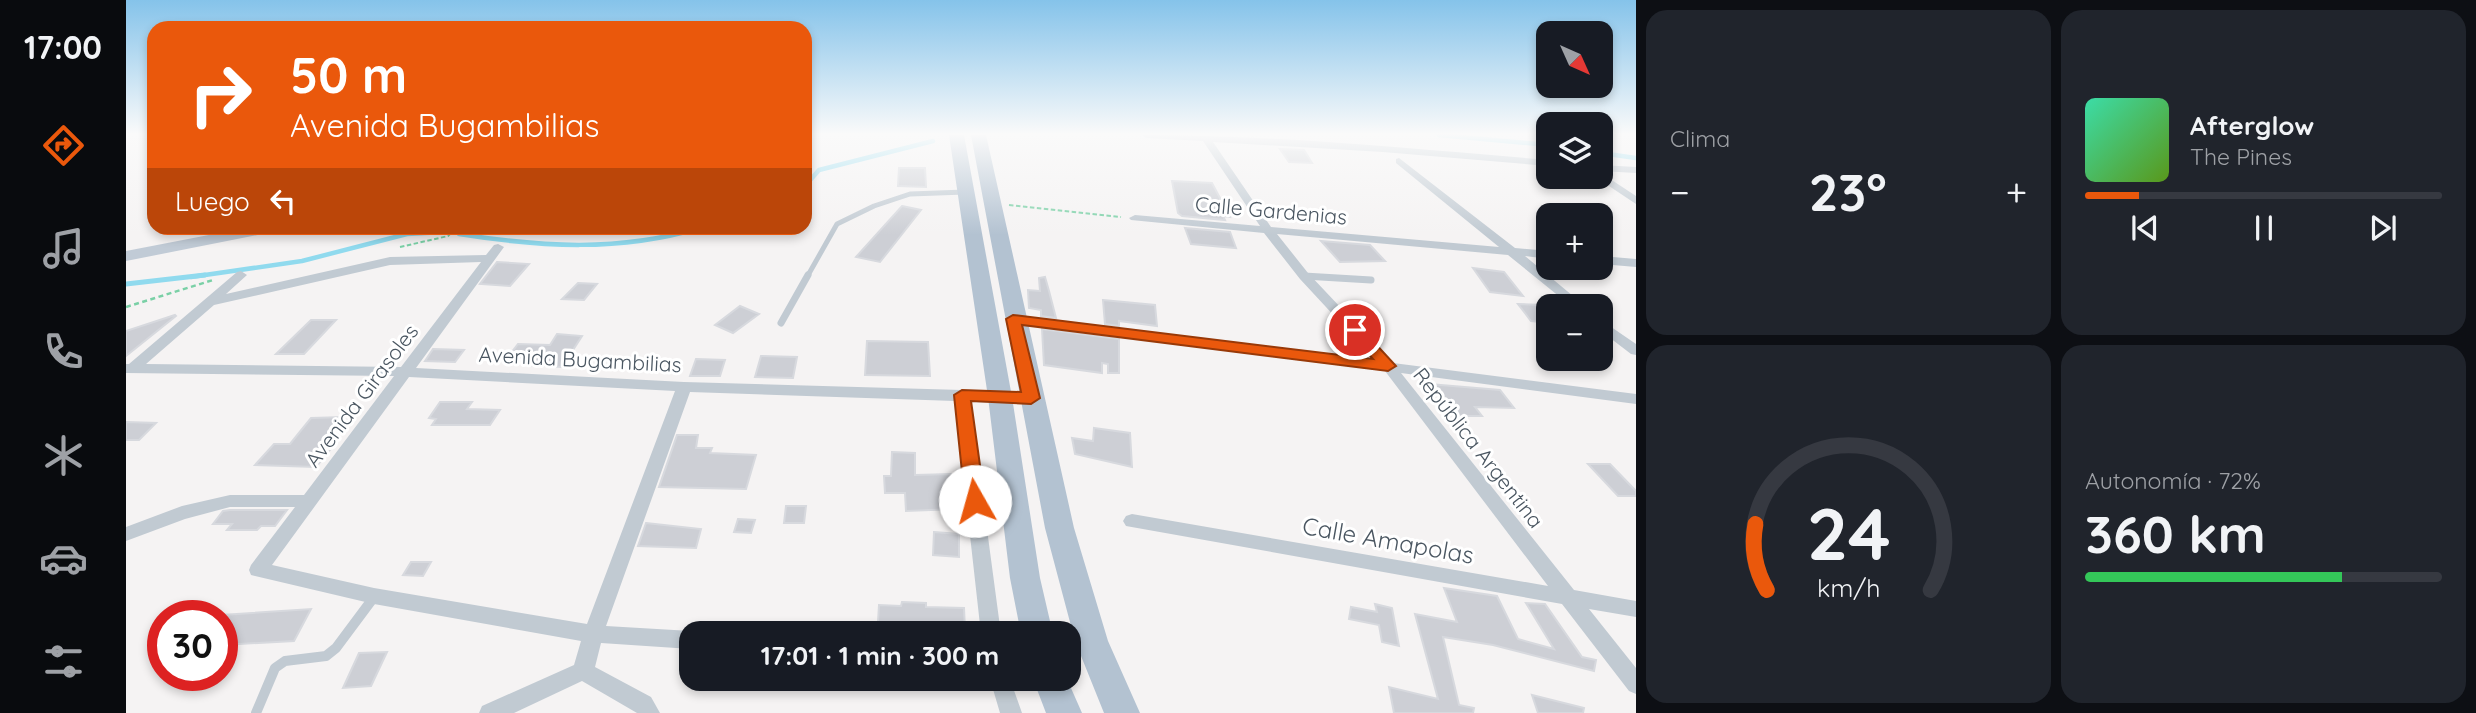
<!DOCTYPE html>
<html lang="es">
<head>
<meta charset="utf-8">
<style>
	body { margin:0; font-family:Quicksand,sans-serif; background:#20242c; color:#f1f3f6; height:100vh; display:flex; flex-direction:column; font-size:26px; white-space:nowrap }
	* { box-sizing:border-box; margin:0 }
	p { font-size:23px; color:#9ea1a6 }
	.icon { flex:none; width:38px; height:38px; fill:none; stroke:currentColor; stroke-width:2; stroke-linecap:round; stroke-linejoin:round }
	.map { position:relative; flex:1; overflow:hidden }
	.sheet { display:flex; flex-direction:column; gap:10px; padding:10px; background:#0d0f14; width:840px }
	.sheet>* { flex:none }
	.hud { position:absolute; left:21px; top:21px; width:665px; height:214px; border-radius:21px; box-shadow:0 4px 10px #0003; background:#ea580c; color:#fff; overflow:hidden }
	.needle { width:46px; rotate:135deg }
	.buttons { position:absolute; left:1410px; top:21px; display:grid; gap:14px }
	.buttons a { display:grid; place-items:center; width:77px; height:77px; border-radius:14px; background:#171b24; box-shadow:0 4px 10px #0003; font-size:35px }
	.speed { position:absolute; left:21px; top:600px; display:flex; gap:14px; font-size:35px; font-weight:700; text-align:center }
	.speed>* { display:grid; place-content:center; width:91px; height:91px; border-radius:50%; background:#171b24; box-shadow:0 4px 10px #0003; line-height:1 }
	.speed .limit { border:10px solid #d22; background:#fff; color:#111 }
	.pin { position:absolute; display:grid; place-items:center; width:60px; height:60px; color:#fff; margin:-30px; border:4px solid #fff; border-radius:50%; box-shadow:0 2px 7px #0007 }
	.me { position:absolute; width:77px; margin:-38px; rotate:353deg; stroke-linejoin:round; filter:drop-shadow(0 0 5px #0008) }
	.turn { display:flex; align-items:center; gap:24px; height:147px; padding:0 28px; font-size:32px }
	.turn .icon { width:91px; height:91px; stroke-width:2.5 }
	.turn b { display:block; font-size:49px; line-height:60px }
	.then { display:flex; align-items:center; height:66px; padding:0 28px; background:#0003; gap:14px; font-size:26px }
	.big { font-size:52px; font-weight:800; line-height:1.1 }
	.sheet .widget { flex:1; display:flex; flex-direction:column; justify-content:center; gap:10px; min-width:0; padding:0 24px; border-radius:21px; background:#20242c }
	.sheet .dial { align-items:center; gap:0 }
	.dial svg { height:182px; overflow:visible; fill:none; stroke:#363941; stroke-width:7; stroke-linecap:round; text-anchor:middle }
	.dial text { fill:#f1f3f6; stroke:none }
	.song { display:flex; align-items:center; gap:21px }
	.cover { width:84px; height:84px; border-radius:10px; background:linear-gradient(135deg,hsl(160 70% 55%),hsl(90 70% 35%)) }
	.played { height:7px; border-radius:4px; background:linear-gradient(90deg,#ea580c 15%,#363941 15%) }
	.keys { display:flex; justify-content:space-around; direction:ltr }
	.heat { display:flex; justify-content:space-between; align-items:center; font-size:38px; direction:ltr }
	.charge { height:10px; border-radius:5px; background:linear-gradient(90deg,#34c759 72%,#363941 0) }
	.sheet .tiles { flex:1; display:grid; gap:10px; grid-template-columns:repeat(2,1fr) }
	.trip { position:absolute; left:553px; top:621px; width:402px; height:70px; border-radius:21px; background:#171b24; box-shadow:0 4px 10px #0003; font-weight:800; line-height:70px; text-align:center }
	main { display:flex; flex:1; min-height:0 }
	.tab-bar { display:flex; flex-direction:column; width:126px; justify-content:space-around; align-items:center; background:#090b0e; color:#9ea1a6 }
	.tab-bar .icon { width:49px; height:49px }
	.tab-bar .selected { color:#ea580c }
	.tab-bar b { font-size:32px; color:#f1f3f6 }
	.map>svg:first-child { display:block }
</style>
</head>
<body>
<main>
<nav class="tab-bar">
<b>17:00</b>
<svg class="icon selected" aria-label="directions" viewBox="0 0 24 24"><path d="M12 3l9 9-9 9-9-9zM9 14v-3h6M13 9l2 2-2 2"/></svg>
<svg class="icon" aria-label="music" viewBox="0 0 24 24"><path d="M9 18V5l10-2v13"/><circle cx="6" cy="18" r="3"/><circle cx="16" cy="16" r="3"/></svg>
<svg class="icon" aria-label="phone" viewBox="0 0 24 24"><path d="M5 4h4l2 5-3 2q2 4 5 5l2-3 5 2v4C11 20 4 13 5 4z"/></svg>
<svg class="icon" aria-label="climate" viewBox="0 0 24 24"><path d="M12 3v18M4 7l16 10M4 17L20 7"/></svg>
<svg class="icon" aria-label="car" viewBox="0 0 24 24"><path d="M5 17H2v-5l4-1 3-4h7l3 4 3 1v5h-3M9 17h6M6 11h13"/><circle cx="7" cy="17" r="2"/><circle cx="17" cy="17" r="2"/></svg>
<svg class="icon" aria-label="filters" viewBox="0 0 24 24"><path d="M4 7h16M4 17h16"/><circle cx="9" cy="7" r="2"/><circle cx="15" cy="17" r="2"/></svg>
</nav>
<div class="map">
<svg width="1510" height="713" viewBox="0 0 1510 713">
	<rect width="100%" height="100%" fill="#f5f3f3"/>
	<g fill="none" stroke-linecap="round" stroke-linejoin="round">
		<path stroke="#90daee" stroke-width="4.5" d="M1313,135L1423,145
			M1475,153L1510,158
			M679,186L693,170L807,141
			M333,234C415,247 493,252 574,228
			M65,277L176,261L281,234L317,232"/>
		<path stroke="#90daee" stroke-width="5" d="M0,284L79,275"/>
	</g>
	<path fill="#cdcfd5" stroke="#d7d9de" stroke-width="2" d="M1154,149L1178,150L1186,163L1163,162Z
		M773,168H799L800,187L772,186Z
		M1046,181L1086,183L1104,217L1097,216L1099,220L1056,216L1052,213Z
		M776,206L795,210L754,262L730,257Z
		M1059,228L1104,232L1110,248L1065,244Z
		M1195,241L1244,245L1259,261L1214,262Z
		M371,262L403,264L384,286L354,284Z
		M1347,268L1378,272L1397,296L1364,292Z
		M919,277L923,291L930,318L915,316V310L903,308L902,290L914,291L913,278Z
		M452,283L471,284L458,300L436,299Z
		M977,300L1029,305L1031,326L993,321V326L979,324Z
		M1392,304L1416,305L1423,312V323L1405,321Z
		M614,306L633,314L607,333L589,325Z
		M49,315L50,316L0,356V331Z
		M185,320H210L178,354H150Z
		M916,329L993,339V373H982V364L976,363V373L918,365Z
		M431,334L456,336L436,367L403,365L408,358L382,357L392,344L424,345Z
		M741,341L802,342L804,376L739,375Z
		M307,349L338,350L329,362L299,361Z
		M635,356L671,357L667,378L629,377Z
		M570,359L599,360L594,376H564Z
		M1303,384L1374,390L1388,408L1349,407L1356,416H1328Z
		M314,402H346L341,409L374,410L364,425H306L310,419L303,418Z
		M218,417L197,445L207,446L190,467L129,465L148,444H164L185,418Z
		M0,422L30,423L13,440H0Z
		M968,428L1004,433L1006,467L949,454L946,438L967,441Z
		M551,435H572L570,448H586L584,453L630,455L620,489L533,487Z
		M766,452L789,453V475L825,474L830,509L780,511L779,493H759L758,476H765Z
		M1462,464H1484L1510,491V496H1492Z
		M660,506H680L678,523H658Z
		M104,510H161L149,526H135L131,530H101L106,524H87L97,511Z
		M612,519L629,520L625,533L608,532Z
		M520,523L575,529L570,548L512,546Z
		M808,532L833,534V557L807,555Z
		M285,562H305L297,576L277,575Z
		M1318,588L1371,596L1392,639L1428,649L1400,603L1419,604L1456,657L1470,660L1468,671L1367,645L1317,637L1333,705L1348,708L1347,713H1268L1263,687L1312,699L1289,614L1331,622Z
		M776,602L800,603V607L838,608L839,630L809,629V625L752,622L753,605L775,606Z
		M1249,604L1266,608L1273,646L1256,642L1253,625L1223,619L1225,607L1251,612Z
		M185,609L168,641L96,645V615Z
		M261,652L245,686L217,688L233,653Z
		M1406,695L1458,708L1457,713H1412Z"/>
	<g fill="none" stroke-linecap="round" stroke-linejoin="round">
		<path stroke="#7ad0a6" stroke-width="2" stroke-dasharray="4.5 2.5" stroke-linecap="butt" d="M883,205L995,217
			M274,247L322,236L330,228"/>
		<path stroke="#7ad0a6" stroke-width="2.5" stroke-dasharray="5 3.5" stroke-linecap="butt" d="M0,307L87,280"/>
		<path stroke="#c1cad2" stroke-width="5" d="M1178,276L1197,277
			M681,277L711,224L748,206L784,194L839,192"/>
		<path stroke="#c1cad2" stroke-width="7" d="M1178,276L1245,280
			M655,323L682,275"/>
		<path stroke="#c1cad2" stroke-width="10" d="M130,713L149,668L159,661L200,656L210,648L248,597"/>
		<path fill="#c1cad2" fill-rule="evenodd" d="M1016,135C1152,135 1287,149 1423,160V166L1257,152L1087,142L1145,227L1373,247L1270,163V159L1273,158L1389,248L1423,251V259L1399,256L1459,306H1445L1382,255L1151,234L1182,273L1267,363L1510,394V404L1275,373L1448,590L1510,601V617L1463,609L1510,668V694L1503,691L1436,604L1000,526L997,521L1000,516L1006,514L1422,586L1259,371L882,322L880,319L882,316L887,315L1250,361L1174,279L1138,233L1005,220L1003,218L1009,215L1134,226L1077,141L1020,138Z
			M1475,165L1510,167V173L1475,171Z
			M1475,173L1510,196V204L1471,178L1475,177Z
			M372,244L378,247L290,368L558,382L836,390L910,396L912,399L905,404L844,402L875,634H855L829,401L564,392L480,626L565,631L572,634H565V649L475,643L469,667L525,697L534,713H511L456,681L388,713H353L356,706L448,665L455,641L248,604L125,575L123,570L125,565L169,507H104L59,519L0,541V527L56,506L104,495H178L268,376L0,373V364H3L111,272L115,271L121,275L100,294L264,257L360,255L368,245ZM355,262L275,367L20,364L88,305L264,265ZM283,377L549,391L461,624L248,588L146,565Z
			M1475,256L1510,259V267L1475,264Z
			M1475,320L1510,344V355L1505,354L1475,331Z
			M864,679H884L896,713H874Z"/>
		<path fill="#c1cbd6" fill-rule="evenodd" d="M119,228H150L142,233L0,261V251Z"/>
		<path fill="#b3c2d1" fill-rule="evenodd" d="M823,135H838L886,397L914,578L927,634H895L884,578L862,397Z
			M845,135H860L948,528L982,641L1014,713H978L949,641L919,528Z
			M907,679H941L956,713H920Z"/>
	</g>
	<linearGradient id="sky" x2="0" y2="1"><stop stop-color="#85c3ea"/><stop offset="0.57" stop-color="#fafafa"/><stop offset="1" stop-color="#fafafa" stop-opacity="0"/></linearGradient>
	<rect width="1510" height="235" fill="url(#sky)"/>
	<path fill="#ea580c" stroke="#983908" stroke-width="2" d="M887,315L1247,359L1221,330L1229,326L1234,327L1270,366L1262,371L896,325L914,398L905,404L845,401L859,501L849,508L839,501L828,395L836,390L895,392L880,319Z"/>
	<g text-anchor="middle" stroke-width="6" stroke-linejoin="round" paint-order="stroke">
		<g font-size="21" fill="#4a5661" stroke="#fff">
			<text transform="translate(1145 211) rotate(5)" y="7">Calle Gardenias</text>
			<text transform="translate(454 360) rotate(3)" y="7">Avenida Bugambilias</text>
			<text transform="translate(236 396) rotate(-53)" y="7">Avenida Girasoles</text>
			<text transform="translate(1352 448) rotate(52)" y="7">República Argentina</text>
		</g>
		<g font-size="24" fill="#4a5661" stroke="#fff">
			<text transform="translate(1262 541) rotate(10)" y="8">Calle Amapolas</text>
		</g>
	</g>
</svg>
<div class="buttons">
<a><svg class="needle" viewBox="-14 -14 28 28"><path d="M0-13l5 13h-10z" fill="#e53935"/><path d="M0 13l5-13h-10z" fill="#9ea1a6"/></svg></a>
<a><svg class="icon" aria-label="layers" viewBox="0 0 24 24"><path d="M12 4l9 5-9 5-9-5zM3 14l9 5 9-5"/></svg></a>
<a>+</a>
<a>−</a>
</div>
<div class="speed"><div class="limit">30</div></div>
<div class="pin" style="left:1229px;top:330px;background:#d93025"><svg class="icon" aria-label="arrive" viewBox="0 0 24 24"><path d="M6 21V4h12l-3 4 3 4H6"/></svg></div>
<svg class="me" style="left:849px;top:501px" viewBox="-20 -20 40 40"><circle r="19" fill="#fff"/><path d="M0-13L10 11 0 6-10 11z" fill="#ea580c"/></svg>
<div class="trip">17:01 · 1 min · 300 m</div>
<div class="hud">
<div class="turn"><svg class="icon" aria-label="right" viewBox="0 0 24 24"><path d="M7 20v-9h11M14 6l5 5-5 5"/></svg><div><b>50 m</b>Avenida Bugambilias</div></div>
<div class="then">Luego<svg class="icon" aria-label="left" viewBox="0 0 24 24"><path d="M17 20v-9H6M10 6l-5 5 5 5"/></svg></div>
</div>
</div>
<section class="sheet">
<div class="tiles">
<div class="widget"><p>Clima</p>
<div class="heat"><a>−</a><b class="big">23°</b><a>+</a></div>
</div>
<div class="widget">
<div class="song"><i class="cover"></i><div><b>Afterglow</b><p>The Pines</p></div></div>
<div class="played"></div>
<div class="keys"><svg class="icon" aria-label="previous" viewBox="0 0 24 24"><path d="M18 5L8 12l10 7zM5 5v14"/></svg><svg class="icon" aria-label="pause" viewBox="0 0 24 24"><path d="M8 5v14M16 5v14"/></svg><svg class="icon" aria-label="next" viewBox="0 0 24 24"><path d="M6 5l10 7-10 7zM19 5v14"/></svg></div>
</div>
<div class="widget dial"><svg viewBox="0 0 100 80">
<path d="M14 69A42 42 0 1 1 86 69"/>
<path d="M14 69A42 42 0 0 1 9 40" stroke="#ea580c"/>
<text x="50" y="56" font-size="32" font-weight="700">24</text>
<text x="50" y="72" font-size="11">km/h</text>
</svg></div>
<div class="widget"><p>Autonomía · 72%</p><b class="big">360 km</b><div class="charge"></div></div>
</div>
</section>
</main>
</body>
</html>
